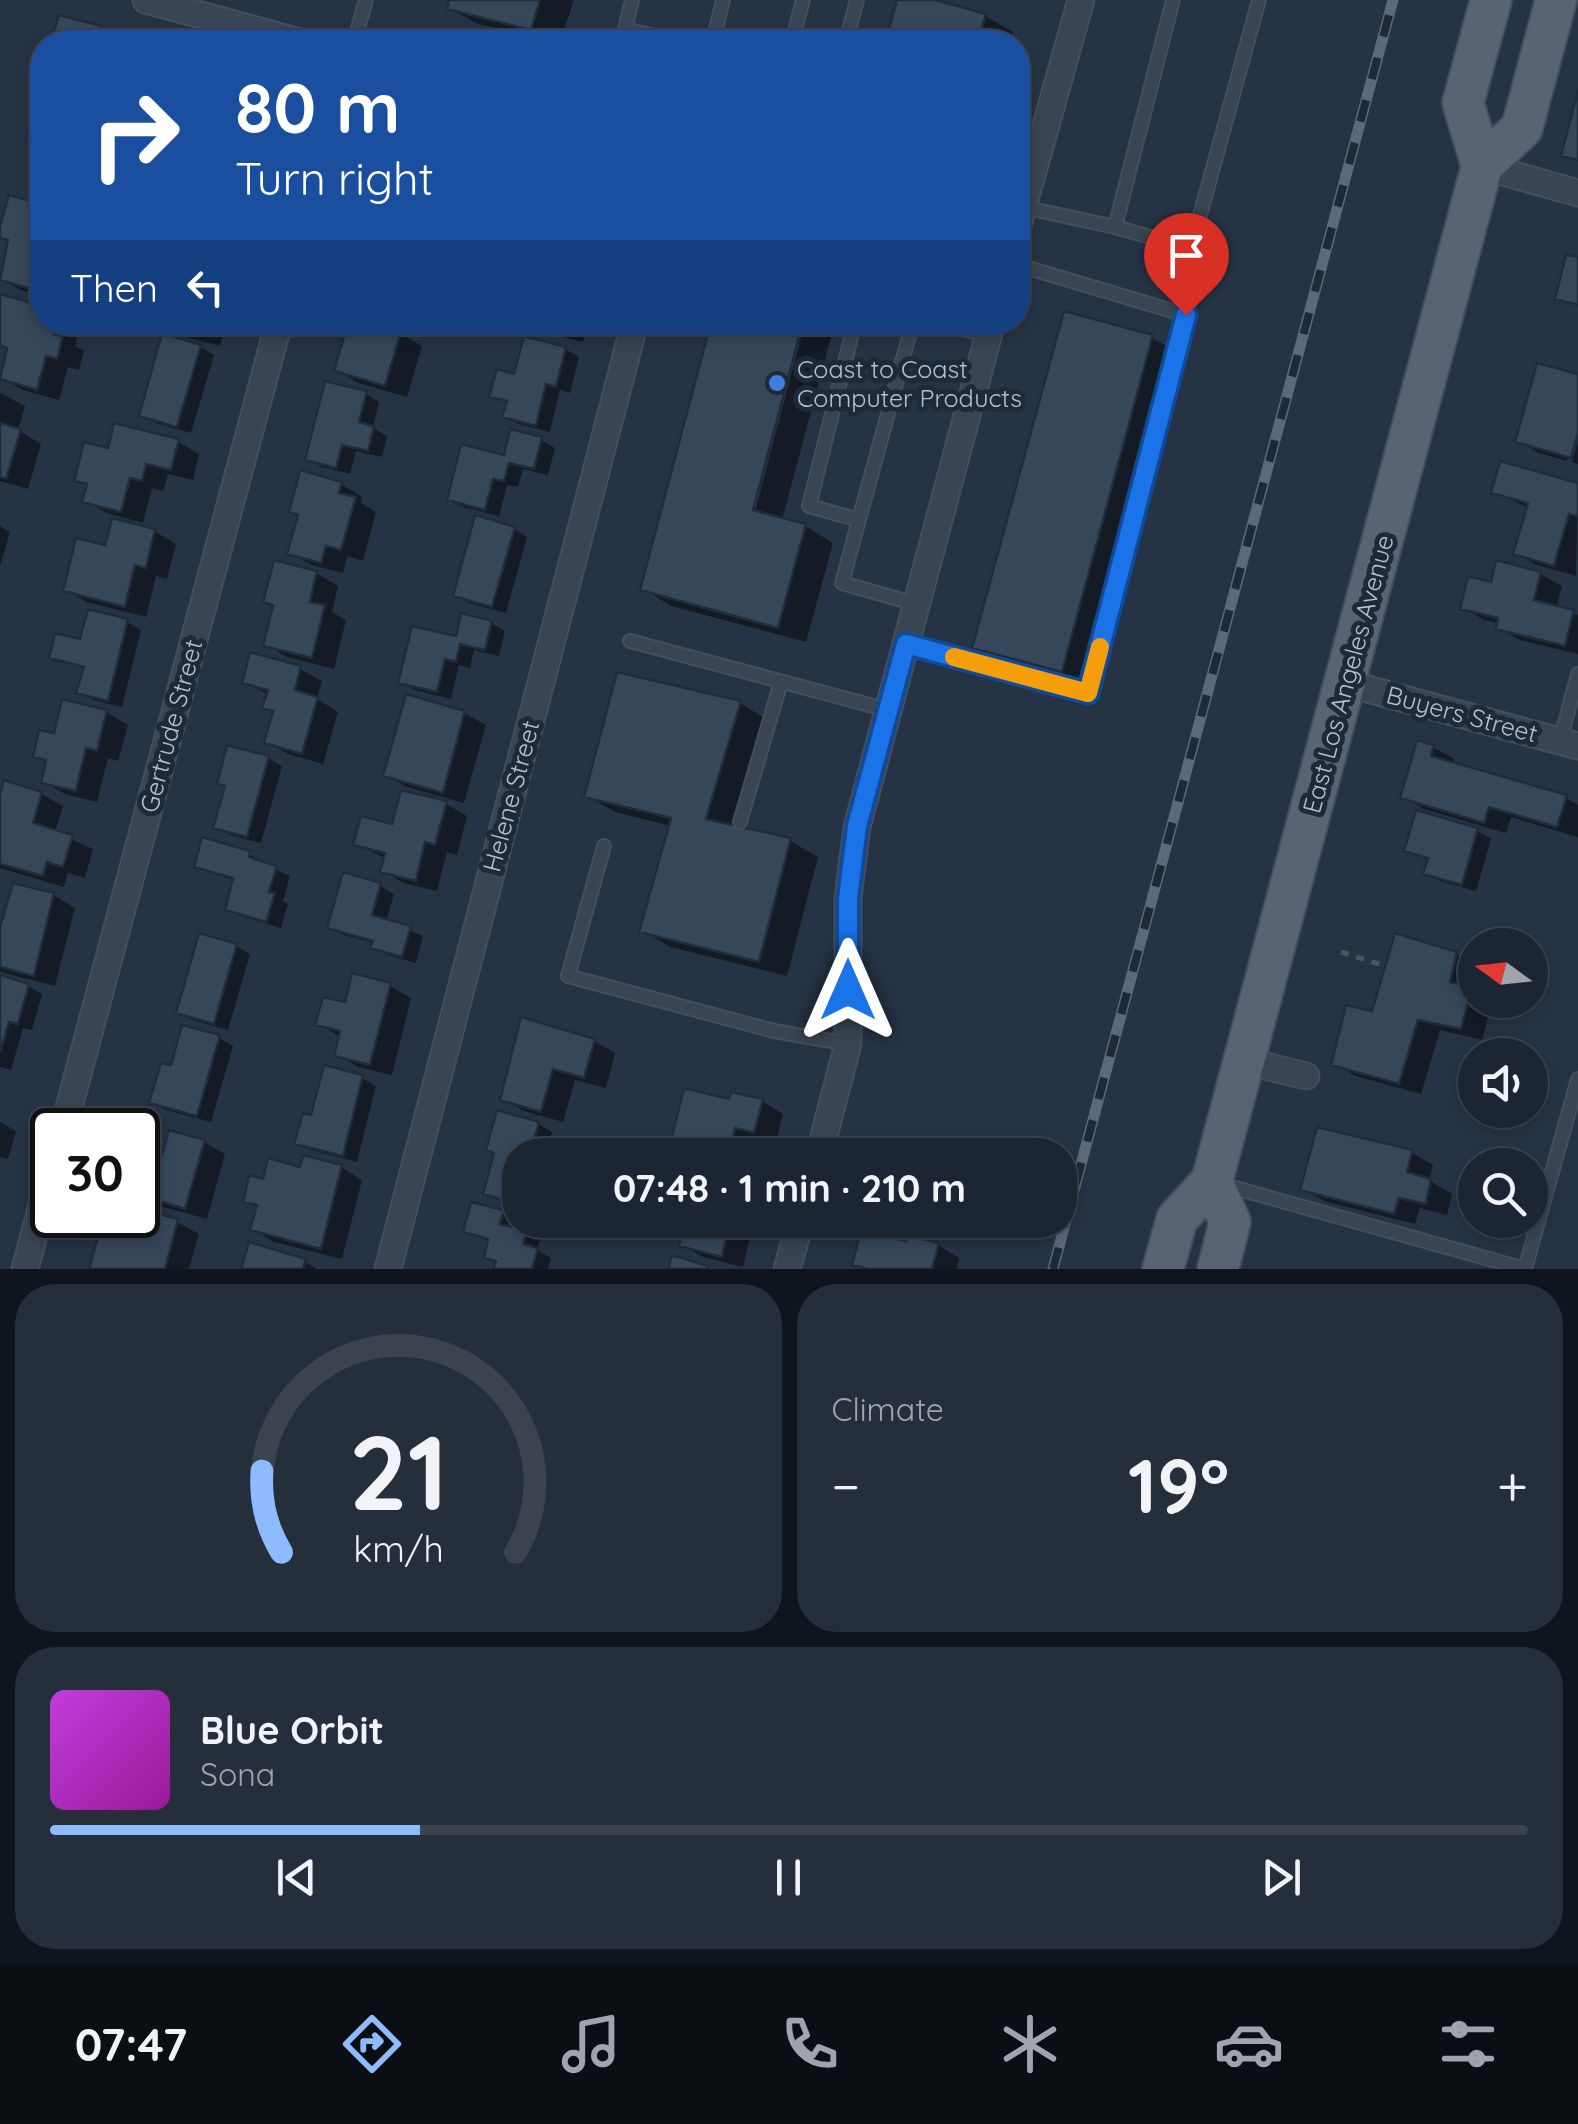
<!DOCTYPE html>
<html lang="en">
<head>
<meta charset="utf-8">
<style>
	body { margin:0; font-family:Quicksand,sans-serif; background:#252e3b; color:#f1f3f6; height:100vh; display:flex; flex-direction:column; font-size:38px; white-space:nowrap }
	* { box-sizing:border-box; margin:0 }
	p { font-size:32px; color:#a0a5ac }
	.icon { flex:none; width:55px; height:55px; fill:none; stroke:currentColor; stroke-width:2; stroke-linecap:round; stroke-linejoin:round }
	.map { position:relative; height:1269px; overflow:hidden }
	.details { display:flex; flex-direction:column; gap:15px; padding:15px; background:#0f151c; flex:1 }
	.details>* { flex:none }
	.guide { position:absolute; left:30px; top:30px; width:1000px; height:305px; border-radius:40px; box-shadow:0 5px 15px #0003,0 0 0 2px #3a434e; background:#1a4fa0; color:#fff; overflow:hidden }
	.needle { width:65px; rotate:285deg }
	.tools { position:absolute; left:1458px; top:928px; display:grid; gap:20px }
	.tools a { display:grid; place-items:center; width:90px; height:90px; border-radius:50%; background:#1c2633; box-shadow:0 5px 15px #0003,0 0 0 2px #3a434e; font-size:50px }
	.speed { position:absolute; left:30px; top:1108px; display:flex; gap:20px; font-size:50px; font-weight:700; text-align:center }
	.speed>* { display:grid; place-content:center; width:130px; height:130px; border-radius:50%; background:#1c2633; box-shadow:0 5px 15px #0003,0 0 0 2px #3a434e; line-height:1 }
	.speed .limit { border:5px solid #111; border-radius:15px; background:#fff; color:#111 }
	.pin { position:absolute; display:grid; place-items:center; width:85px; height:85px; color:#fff; margin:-102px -42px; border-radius:50% 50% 50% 0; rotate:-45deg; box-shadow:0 0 10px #0007 }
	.pin .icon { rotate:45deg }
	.me { position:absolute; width:110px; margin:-55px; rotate:0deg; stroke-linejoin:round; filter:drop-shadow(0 0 8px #0008) }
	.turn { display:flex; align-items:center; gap:35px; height:210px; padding:0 40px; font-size:45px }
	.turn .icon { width:130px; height:130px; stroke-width:2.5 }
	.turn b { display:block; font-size:70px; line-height:85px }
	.then { display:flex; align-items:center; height:95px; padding:0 40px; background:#0003; gap:20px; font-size:38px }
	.big { font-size:75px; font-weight:700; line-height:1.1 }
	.details .widget { flex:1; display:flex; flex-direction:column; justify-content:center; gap:15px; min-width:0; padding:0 35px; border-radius:40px; background:#252e3b }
	.details .dial { align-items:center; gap:0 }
	.dial svg { height:260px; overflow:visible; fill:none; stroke:#3a434e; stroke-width:7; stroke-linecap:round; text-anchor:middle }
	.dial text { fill:#f1f3f6; stroke:none }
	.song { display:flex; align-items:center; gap:30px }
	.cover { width:120px; height:120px; border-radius:15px; background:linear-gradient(135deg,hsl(290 70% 55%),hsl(300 70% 35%)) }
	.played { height:10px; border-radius:5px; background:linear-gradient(90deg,#8dbbfd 25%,#3a434e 25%) }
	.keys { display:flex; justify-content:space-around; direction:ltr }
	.heat { display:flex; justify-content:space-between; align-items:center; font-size:55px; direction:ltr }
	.details .tiles { flex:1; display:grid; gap:15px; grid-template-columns:1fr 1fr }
	.widget:last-child { grid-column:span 2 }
	.trip { position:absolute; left:502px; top:1138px; width:575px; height:100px; border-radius:40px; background:#1c2633; box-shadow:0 5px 15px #0003,0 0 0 2px #3a434e; font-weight:700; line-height:100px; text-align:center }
	.tab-bar { display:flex; height:160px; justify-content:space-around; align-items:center; background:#0b0f14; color:#a0a5ac }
	.tab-bar .icon { width:70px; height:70px }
	.tab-bar .on { color:#8dbbfd }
	.tab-bar b { font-size:45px; color:#f1f3f6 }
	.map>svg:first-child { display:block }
</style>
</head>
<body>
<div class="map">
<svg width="1578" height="1269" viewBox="0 0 1578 1269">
	<rect width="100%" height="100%" fill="#263344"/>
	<path fill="#0007" d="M451,0H574L560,42L478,24L449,8Z
		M899,0H927L985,16L1013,32L1010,42H888Z
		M60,18L101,29L122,42H53Z
		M11,198L42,207V296L21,290L0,278L10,242L0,236Z
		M0,297L42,309V322H75L81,326L75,346L84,351L79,370L68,367L59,400L23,390L2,378L9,349L0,344Z
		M1066,314L1152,338L1181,354L1090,687L1004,664L975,647Z
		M154,322H226L220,346L173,334Z
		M350,322H410L406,337L422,346L407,397L358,383L337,370Z
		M542,322H588L583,342L555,335L541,327Z
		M805,322H835L782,520L805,526L833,543L806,642L671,606L643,589L747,521L752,523Z
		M200,347L214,355L191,433L156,423L142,415Z
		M565,349L579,357L570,393L560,390L550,432L519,424L505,416L509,403L492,396L516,377Z
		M1578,377V424L1567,461L1539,453L1518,441Z
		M0,393L25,406L18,430L41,444L28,489L0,481Z
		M366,394L379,402L373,428L387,436L382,457L356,451L350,474L322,467L308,459Z
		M541,440L555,448L548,475L523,469L518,487L507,485L499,516L463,507L449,499L506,458Z
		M178,442L199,454L193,480L168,474L163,491L152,488L143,523L107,513L85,501L89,486L77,480L110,451Z
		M1578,442V464L1572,462Z
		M341,484L362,497L361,503L376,512L363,561L347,556L343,573L312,565L290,553Z
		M1578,485L1576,576L1537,565L1516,553L1529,508L1494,492Z
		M114,521L154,531L176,544L167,579L156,576L146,617L87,602L66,590L107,548Z
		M0,526L10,532L0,566Z
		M514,529L527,537L506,613L469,603L456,595Z
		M316,573L338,586L332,612L346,620L334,669L287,657L266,645L275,607L266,601Z
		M1540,574L1562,586L1556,608L1578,615V654L1520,640L1499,628L1500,624L1484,620L1463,608L1493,585Z
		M127,622L141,630L122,707L93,700L79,692L85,669L52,656Z
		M491,623L505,631L499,656L474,650L470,668L459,665L451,699L415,690L401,682L458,639Z
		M252,655L300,669L322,681L317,699L338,712L323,764L288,754L267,742L275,713L265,707L269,695L245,682Z
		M64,702L106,712L128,725L118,761L108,758L97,802L65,794L44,782L48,763L35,755L56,736Z
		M740,703L768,720L736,829L790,841L818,857L787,976L670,947L642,930L671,826L615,812L587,796Z
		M464,713L486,725L464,803L407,787L386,775Z
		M1433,747L1454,759L1453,765L1566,798L1578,805V837L1511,817L1506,833L1424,809L1403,797Z
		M268,758L282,766L261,843L230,835L216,827Z
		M5,784L41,794L63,806L55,832L93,849L85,878L68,873L64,887L0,868V803Z
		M446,804L467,816L457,855L447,852L437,891L404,883L383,871L386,859L356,844Z
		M1477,831L1491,839L1476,891L1440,881L1426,873L1430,861L1407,850Z
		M249,854L263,862V864L290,876L283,901L288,904L281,928L241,916L228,908L235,881L197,866Z
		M380,886L394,894L386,922L423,936L416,963L387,955L373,947L374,943L344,935L330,927Z
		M53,895L75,908L55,986L0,972V929Z
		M236,946L250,954L228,1030L192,1020L179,1012Z
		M1456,954L1475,965L1472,990L1475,1000L1492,1002L1482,1040L1440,1030L1421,1094L1356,1076L1334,1064L1374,1014Z
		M0,978L28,986L42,994L32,1030L23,1028L11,1070L0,1067Z
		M390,986L411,998L392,1075L358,1067L337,1054L339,1036L318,1024L346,1005Z
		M219,1038L233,1046L211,1122L166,1110L152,1102L172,1069Z
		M594,1041L615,1053L606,1088L575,1080L563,1122L524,1111L502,1099Z
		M325,1068L362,1078L376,1086L357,1162L311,1150L297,1142L313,1118Z
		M762,1101L783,1114L776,1143L757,1138L753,1155H692L673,1144L731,1102Z
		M0,1122L16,1131L8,1159L0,1157Z
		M538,1124L552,1132L545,1155H520V1207L485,1193Z
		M204,1142L225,1154L207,1219L138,1200V1159L162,1166Z
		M1412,1153L1433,1165L1429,1180L1452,1194L1447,1215L1420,1208L1415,1224L1324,1201L1303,1189Z
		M341,1167L362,1180L342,1259L274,1242L253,1229L258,1208L246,1200L264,1182L302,1170Z
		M138,1211L177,1222L199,1234L189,1269H92L107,1215H138Z
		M503,1212L517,1220L514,1230L540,1240L537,1250L551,1258L548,1269H496L498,1263L487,1256L490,1242L466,1231Z
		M688,1220H754L743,1267L703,1257L682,1245Z
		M930,1220H990L985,1238Z
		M908,1244L938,1245L959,1258L957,1269H864L855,1264Z
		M305,1262L317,1269H244Z"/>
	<path fill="#37475a" stroke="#212c3b" stroke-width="2.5" d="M449,0H540L531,30L447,9Z
		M897,0H936L986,14L978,42H885Z
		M59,15L102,26L97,42H51Z
		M1578,90V160L1561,156Z
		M34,106L42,108V143L26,139Z
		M9,195L42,204V292L0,280L8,240L0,238V226Z
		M1566,255L1578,257V305L1555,299Z
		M0,294L42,306V322H57L54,334L63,336L57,359L46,356L37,390L0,379L7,348L0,345Z
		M1064,311L1153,335L1062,672L972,648Z
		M149,322H202L199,335Z
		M348,322H386L384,326L401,331L385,386L334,371Z
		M539,322H572L569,336L538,328Z
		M711,322H803L753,510L806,524L778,628L640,590Z
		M162,333L201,345L177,427L139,416Z
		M524,336L566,347L556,387L546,384L536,426L502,417L507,401L489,397L497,369L514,374Z
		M1537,363L1578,374V433L1571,458L1515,442Z
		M325,381L367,391L359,422L374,426L368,451L342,445L336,468L305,460Z
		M0,423L21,429L6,479L0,477Z
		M114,423L179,439L171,470L146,464L142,481L130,478L121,512L82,502L87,484L74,481L84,442L108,448Z
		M510,429L542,437L534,469L509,463L504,481L493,479L485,510L447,500L461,444L504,455Z
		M1500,461L1578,483V517L1569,514L1554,566L1513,554L1528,503L1491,493Z
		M300,470L342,482L339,493L356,497L341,550L326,546L321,563L287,554L298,515L289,512Z
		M475,515L515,527L492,607L453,596Z
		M112,518L155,529L146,568L135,565L125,607L63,591L76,538L105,545Z
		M274,560L317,571L310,602L325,605L312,658L263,646L273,605L263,602Z
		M1496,560L1541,572L1534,600L1574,610L1565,646L1496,629L1498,618L1460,609L1468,576L1491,582Z
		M88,609L128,619L108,701L76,693L84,667L49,658L55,633L80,639Z
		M461,613L492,621L485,650L460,644L456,662L445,659L437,692L398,683L412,626L456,636Z
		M250,652L301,666L295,690L318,697L302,754L264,743L273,711L262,708L268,690L242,683Z
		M617,672L741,701L706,819L791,838L759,962L639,932L671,818L584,797Z
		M406,694L465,711L443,793L383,776Z
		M62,699L107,710L97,751L86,748L76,791L41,783L46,760L33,757L39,730L54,733Z
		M1417,740L1434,745L1431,756L1567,795L1557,827L1489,807L1484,823L1400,798Z
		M227,745L269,756L247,837L213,828L225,786L217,784Z
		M4,780L42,792L33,823L73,835L63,867L47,862L43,876L0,864V794Z
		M401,790L447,801L435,845L425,842L416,881L380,872L385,853L353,845L361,816L392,824Z
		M1416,810L1478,828L1462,885L1423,874L1428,858L1404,851Z
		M202,837L250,851L249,857L277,866L269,892L275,893L266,922L225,910L233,878L194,867Z
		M343,872L381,883L372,915L411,926L402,957L370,948L373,941L327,928Z
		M13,883L54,893L34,976L0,967V927Z
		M199,933L237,944L214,1024L176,1013Z
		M1395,933L1457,952L1450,982L1472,987L1461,1029L1418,1020L1399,1084L1331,1065L1346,1005L1372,1011Z
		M352,973L391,983L370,1065L334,1056L340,1031L315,1025L323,997L345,1002Z
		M0,975L29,984L18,1024L9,1022L0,1053Z
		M521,1017L595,1039L584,1078L553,1069L541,1112L500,1100Z
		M182,1025L220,1035L197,1116L149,1103L161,1063L171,1065Z
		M324,1065L363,1075L343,1156L294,1144L303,1113L311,1115Z
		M684,1088L729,1099L731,1092L763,1099L754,1133L735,1128L729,1155H711L670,1145Z
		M497,1110L539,1122L530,1155H520L517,1204L483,1194L494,1153L486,1150Z
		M1317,1127L1413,1150L1407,1172L1431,1179L1426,1204L1399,1198L1394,1214L1300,1190Z
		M169,1130L205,1140L185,1209L138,1195V1156L160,1162Z
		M303,1155L342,1165L321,1249L250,1230L257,1205L243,1202L249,1175L263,1179L268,1158L300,1167Z
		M471,1202L504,1210L500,1224L527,1230L523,1244L538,1248L532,1269H493L496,1261L484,1258L488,1239L463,1232Z
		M138,1208L178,1219L165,1269H89L104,1215H138Z
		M685,1220H730L722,1257L679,1246Z
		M930,1220H974L971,1231Z
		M861,1230L906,1241L907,1235L939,1243L932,1269H868L852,1265Z
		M249,1242L306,1259L303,1269H241Z
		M672,1255L708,1266L707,1269H668Z"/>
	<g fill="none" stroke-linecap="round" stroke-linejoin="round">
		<g stroke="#444e5d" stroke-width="16">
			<path id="lane" d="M632,0L625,29L681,42
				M354,42L366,0
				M713,42L723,0
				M792,42L803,0
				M846,42L857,0
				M1023,207L1115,227L1173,0
				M1115,227L1182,246L1193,241L1259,0
				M855,322L809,506L859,520L842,583L916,604
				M942,322L988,336
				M859,520L913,322
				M630,641L888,710
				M906,645L1087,693L1186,315L1018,265
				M1560,741L1578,674
				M740,822L781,682
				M604,846L568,976L774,1031L848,1044
				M1221,1184L1525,1269L1578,1079"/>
		</g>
		<g stroke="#444e5d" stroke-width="29">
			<path id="street" d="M146,0L300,42
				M1482,166L1578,193
				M1018,225L1081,0
				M1345,683L1578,746
				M1245,1061L1306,1076
				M63,1130L279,322
				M819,1155L848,1044V898L857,827L992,322
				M25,1269L52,1168
				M388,1269L635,322
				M787,1269L801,1220"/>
		</g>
		<g stroke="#444e5d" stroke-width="44">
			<path id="primary" d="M1482,166L1522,128L1556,0
				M1212,1181L1230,1222L1218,1269
				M1163,1269L1177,1219L1212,1181L1482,166L1463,103L1491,0"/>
		</g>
		<path stroke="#415b5c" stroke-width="5" stroke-dasharray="8 8" stroke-linecap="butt" d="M1341,952L1385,966"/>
		<use href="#lane" stroke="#3a4553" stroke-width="12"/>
		<use href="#street" stroke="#3a4553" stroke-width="25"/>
		<use href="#primary" stroke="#586473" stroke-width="40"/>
		<g stroke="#5c697a" stroke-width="11">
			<path id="rail" d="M1053,1269L1393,0"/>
		</g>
		<use href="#rail" stroke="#1f2a39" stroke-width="8" stroke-dasharray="22" stroke-linecap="butt"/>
	</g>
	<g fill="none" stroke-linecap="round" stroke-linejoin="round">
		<g stroke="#114b97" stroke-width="25">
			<path id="route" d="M848,990V898L857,826L906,644L1088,693L1186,315"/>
		</g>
		<use href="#route" stroke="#1a73e8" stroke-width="18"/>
		<path stroke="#f59e0b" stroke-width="18" d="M954,657L1088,693L1100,647"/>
	</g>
	<circle fill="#3f7fe0" stroke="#1f2a39" stroke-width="4" cx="777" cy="383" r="10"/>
	<g text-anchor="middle" stroke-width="10" stroke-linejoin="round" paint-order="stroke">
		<g font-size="25" fill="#b7c0cd" stroke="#1f2a39" text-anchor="start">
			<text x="797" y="378">Coast to Coast<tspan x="797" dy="29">Computer Products</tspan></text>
		</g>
		<g font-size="25" fill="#b7c0cd" stroke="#1f2a39">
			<text transform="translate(1348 674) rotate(-75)" y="9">East Los Angeles Avenue</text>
			<text transform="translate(1462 714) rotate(15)" y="9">Buyers Street</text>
			<text transform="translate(171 726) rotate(-75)" y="9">Gertrude Street</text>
			<text transform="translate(511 796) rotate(-75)" y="9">Helene Street</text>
		</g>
	</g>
</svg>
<div class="tools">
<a><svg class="needle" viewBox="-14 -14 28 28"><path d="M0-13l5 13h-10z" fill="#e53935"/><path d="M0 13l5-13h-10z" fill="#a0a5ac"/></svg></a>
<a><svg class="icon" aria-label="sound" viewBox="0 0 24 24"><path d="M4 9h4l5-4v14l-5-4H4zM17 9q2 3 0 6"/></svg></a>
<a><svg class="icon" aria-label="search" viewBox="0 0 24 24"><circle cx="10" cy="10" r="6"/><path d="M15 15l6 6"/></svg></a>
</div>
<div class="speed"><div class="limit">30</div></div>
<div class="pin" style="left:1186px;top:315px;background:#d93025"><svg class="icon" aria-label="arrive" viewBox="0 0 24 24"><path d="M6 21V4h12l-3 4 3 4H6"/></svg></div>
<svg class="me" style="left:848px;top:990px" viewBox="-20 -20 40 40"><path d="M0-17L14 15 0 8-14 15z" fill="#1a73e8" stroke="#fff" stroke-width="4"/></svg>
<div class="trip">07:48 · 1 min · 210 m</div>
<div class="guide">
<div class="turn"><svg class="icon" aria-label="right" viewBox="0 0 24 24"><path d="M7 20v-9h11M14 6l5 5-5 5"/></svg><div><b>80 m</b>Turn right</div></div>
<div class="then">Then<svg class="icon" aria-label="left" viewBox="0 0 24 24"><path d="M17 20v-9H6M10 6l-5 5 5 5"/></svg></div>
</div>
</div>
<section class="details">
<div class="tiles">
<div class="widget dial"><svg viewBox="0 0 100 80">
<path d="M14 69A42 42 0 1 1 86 69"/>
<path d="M14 69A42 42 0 0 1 8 44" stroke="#8dbbfd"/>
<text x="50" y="56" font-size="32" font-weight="700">21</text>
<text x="50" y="72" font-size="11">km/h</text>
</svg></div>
<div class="widget"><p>Climate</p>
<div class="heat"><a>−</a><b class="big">19°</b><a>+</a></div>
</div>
<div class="widget">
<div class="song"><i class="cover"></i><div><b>Blue Orbit</b><p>Sona</p></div></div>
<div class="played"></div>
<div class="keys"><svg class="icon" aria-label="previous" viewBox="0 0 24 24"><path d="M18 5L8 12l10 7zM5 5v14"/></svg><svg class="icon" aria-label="pause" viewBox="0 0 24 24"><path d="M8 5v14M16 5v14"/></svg><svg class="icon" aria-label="next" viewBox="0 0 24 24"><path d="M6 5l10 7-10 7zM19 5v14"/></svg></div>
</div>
</div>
</section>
<nav class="tab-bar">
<b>07:47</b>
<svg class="icon on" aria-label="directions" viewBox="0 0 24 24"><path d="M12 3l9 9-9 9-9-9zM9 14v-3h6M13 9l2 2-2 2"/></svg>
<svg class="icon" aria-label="music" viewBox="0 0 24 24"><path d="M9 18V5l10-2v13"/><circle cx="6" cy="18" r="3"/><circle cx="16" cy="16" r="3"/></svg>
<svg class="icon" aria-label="phone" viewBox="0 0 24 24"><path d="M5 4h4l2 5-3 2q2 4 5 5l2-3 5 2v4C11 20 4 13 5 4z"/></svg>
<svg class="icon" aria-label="climate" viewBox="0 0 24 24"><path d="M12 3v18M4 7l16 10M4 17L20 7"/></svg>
<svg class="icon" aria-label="car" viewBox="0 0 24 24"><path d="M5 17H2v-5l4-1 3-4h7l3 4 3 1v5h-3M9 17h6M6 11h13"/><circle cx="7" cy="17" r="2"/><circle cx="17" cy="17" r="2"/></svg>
<svg class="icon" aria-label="filters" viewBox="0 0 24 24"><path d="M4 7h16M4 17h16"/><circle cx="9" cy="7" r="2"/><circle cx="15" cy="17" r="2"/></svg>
</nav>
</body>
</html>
